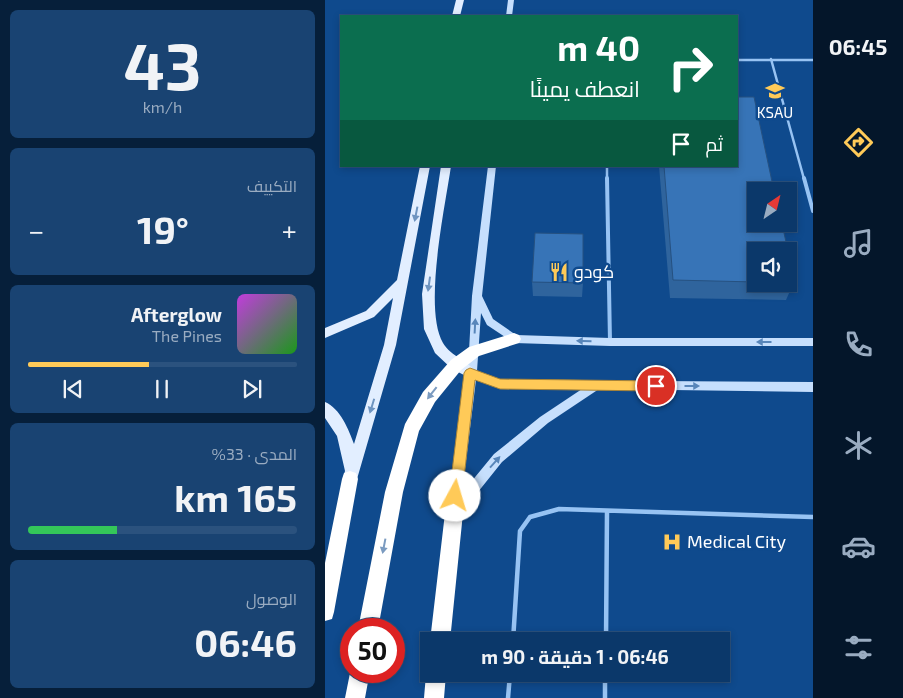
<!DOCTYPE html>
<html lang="ar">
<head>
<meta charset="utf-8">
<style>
	body { margin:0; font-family:"Exo 2",Cairo,sans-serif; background:#194372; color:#f1f3f6; direction:rtl; height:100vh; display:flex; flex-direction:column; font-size:19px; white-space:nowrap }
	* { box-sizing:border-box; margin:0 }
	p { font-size:16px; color:#9aacc1 }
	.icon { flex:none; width:28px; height:28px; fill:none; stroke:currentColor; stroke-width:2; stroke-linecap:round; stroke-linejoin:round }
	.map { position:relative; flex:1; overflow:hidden; direction:ltr }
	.sheet { display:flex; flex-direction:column; gap:10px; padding:10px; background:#061f3a; width:325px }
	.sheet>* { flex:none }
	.top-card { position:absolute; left:15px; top:15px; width:398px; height:152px; border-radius:0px; box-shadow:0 2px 8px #0003,0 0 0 1px #2b527e; direction:rtl; background:#0b6e4f; color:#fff; overflow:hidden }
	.needle { width:32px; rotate:35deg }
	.fabs { position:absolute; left:422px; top:182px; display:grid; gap:10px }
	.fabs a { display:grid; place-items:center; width:50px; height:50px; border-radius:0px; background:#0b386a; box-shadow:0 2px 8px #0003,0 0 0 1px #2b527e; font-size:25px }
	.speed { position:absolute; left:15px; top:618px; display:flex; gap:10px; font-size:25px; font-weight:700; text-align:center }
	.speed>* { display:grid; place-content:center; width:65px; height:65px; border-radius:50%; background:#0b386a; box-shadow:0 2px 8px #0003,0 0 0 1px #2b527e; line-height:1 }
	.speed .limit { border:8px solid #d22; background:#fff; color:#111 }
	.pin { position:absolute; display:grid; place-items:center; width:42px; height:42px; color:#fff; margin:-21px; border:2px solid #fff; border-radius:50%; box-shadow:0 1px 5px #0007 }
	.me { position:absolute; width:55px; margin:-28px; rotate:6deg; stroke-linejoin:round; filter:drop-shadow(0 0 4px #0008) }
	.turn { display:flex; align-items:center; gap:18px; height:105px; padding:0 15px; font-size:22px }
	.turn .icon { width:65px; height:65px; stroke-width:2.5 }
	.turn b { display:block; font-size:35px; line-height:42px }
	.then { display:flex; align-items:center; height:48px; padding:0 15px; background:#0003; gap:10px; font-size:19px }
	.big { font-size:38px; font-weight:700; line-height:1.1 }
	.sheet .widget { flex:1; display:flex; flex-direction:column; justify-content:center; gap:8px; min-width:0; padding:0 18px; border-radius:8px; background:#194372 }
	.sheet .dial { align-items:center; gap:0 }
	.dial b { font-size:65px; line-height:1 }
	.song { display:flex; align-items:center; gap:15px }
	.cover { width:60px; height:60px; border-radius:8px; background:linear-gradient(135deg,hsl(290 70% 55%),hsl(120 70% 35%)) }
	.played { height:5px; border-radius:2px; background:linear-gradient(90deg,#ffca58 45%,#2b527e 45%) }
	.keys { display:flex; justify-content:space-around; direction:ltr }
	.heat { display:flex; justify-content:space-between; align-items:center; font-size:28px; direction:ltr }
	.charge { height:8px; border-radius:4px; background:linear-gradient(90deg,#34c759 33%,#2b527e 0) }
	.trip { position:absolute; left:95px; top:632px; width:310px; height:50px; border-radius:0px; background:#0b386a; box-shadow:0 2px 8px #0003,0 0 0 1px #2b527e; font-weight:700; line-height:50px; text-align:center; direction:rtl }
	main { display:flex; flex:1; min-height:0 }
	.dock { display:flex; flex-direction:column; width:90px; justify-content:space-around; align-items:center; background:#04162a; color:#9aacc1 }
	.dock .icon { width:35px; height:35px }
	.dock .selected { color:#ffca58 }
	.dock b { font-size:22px; color:#f1f3f6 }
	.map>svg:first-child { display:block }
</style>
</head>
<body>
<main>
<nav class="dock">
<b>06:45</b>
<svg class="icon selected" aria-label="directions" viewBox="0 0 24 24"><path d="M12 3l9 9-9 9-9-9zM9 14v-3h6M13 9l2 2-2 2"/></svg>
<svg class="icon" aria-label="music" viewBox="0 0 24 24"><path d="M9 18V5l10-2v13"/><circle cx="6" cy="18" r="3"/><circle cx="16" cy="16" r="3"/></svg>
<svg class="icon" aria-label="phone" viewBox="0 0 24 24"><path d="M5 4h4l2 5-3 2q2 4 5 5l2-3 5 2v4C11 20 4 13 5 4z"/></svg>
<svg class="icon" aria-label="climate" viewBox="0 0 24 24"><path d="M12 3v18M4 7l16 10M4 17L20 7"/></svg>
<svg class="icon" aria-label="car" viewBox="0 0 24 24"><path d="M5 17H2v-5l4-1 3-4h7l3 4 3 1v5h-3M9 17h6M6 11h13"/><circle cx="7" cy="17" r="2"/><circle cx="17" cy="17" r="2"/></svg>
<svg class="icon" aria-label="filters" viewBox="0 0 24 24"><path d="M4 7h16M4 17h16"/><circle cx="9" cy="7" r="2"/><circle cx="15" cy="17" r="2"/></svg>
</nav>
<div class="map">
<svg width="488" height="698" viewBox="0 0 488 698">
	<rect width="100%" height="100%" fill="#0f4a8d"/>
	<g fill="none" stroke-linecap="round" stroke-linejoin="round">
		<path stroke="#97c3f3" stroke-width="2.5" d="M446,59L479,179
			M411,60H488
			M282,166V179"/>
		<path stroke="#97c3f3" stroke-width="4" d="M282,178L285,342
			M479,178L488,211"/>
		<path stroke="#97c3f3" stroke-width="4.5" d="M188,641L195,531L205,517L234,509L488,517
			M281,641L282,511
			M280,674V698
			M183,698L185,674"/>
		<path fill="#c6dffd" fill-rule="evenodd" d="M183,0H189L187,16H181Z
			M163,166H171L157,296L168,319L191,335L285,338H488V346H285L189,343L162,325L156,313L152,371L175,380L488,382V392L274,389L223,423L177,462L133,517L129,519L125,517L123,512L141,375L140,373L144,351L147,296ZM151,380L175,388L257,389L215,417L169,454L137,493Z"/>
		<path fill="#e2eeff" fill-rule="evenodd" d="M131,0H139L135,16H127Z
			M95,166H105L71,345L32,479L30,484L25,486L20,484L18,479L20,471L12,436L0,418V402C15,408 24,430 29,444L59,345L68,298L49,317L0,338V328L41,311L72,280Z
			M116,166H126C120,208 98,308 118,343C125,356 147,363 151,373L150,377L145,378L127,369L110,353L99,329L97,294Z"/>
		<path fill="#fff" fill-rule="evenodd" d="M189,333L194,335L196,339L194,343L154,356L136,370L110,402L94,431L78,492L53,629H33L60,492L80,424L98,392L126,360L144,347Z
			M25,471L31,473L33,479L9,612L7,619L0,621V563L17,479L19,473Z
			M129,504L135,507L138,513L125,641H105L120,513L123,507Z
			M104,667V674H121L119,698H99L101,674Z
			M26,668V671H45L40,698H20Z"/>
	</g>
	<path fill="#2f649d" d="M334,166H411L431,251V284H464V257L469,282L461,300L345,298Z
		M207,282L258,283L257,297L208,296Z"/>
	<path fill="#3774b7" stroke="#265180" d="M411,97H429L449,191H431V224H457L463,251H431V282L348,280L339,166H411Z
		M210,233L258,234V283L207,282Z
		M464,257L469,282H464Z"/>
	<defs><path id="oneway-solid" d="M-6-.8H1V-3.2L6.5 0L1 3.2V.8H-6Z" transform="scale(1.25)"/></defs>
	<g fill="#6e94c0">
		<use href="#oneway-solid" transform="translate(91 214) rotate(101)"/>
		<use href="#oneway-solid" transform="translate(104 284) rotate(98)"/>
		<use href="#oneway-solid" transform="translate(47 406) rotate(107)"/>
	</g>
	<g fill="#5886ba">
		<use href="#oneway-solid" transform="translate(150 326) rotate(-87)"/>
		<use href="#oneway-solid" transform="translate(259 341) rotate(-178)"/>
		<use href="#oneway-solid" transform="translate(439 342) rotate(-180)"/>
		<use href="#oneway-solid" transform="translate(367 386)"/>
		<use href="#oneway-solid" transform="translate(170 462) rotate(-48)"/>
	</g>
	<g fill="#7b9bc0">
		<use href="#oneway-solid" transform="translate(107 393) rotate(128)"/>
		<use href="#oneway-solid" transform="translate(59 546) rotate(101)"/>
	</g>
	<path fill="#ffca58" stroke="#a68339" d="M145,368L175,379L331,381L335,382L337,386L335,390L331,391L175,389L150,380L137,496L135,501L130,502L126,501L124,496L139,373L141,370Z"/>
	<defs>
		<g id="university-bare" transform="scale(1.5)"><path d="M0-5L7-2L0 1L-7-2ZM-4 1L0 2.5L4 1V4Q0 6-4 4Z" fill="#ffca58" stroke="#0f4a8d" stroke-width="2.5" paint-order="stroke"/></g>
		<g id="restaurant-bare" transform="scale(1.5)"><path d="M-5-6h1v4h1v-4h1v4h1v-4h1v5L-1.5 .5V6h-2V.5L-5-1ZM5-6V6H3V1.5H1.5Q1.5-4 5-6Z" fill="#ffca58" stroke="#0f4a8d" stroke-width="2.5" paint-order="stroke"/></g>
		<g id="hospital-bare" transform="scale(1.5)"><path d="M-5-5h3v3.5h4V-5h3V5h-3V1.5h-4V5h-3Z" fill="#ffca58" stroke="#0f4a8d" stroke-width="2.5" paint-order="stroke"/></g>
	</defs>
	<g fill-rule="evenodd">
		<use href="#university-bare" x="450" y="91"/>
		<use href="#restaurant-bare" x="234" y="272"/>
		<use href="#hospital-bare" x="347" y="542"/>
	</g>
	<g text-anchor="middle" stroke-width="5" stroke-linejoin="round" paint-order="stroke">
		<g font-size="15" fill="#fff" stroke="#0f4a8d">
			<text x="450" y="118">KSAU</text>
		</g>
		<g font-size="18" fill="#fff" stroke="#0f4a8d" text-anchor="start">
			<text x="249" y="278">كودو</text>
			<text x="362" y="548">Medical City</text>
		</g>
	</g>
</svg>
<div class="fabs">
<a><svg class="needle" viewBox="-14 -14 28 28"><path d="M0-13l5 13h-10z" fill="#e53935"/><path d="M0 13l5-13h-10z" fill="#9aacc1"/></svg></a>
<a><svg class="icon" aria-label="sound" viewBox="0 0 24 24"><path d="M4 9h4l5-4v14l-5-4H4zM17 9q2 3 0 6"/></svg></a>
</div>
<div class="speed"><div class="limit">50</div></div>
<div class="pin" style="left:331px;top:386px;background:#d93025"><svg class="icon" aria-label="arrive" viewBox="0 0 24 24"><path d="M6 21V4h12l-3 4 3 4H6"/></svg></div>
<svg class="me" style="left:130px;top:496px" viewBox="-20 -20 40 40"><circle r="19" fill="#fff"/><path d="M0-13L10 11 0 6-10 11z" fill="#ffca58"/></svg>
<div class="trip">06:46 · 1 دقيقة · 90 m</div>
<div class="top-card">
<div class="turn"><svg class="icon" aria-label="right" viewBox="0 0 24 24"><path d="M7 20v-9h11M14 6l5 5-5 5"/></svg><div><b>40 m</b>انعطف يمينًا</div></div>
<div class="then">ثم<svg class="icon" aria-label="arrive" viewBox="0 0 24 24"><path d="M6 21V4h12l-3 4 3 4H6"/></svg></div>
</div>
</div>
<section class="sheet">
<div class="widget dial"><b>43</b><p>km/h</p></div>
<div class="widget"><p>التكييف</p>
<div class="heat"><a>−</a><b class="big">19°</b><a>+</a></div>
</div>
<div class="widget">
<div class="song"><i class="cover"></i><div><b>Afterglow</b><p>The Pines</p></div></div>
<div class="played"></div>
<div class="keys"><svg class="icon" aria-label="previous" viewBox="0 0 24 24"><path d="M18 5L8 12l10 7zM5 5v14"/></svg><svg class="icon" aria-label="pause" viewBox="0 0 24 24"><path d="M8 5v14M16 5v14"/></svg><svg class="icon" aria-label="next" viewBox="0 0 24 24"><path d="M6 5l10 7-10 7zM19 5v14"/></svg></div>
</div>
<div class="widget"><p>المدى · 33%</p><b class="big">165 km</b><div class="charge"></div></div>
<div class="widget"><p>الوصول</p><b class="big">06:46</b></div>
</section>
</main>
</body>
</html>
